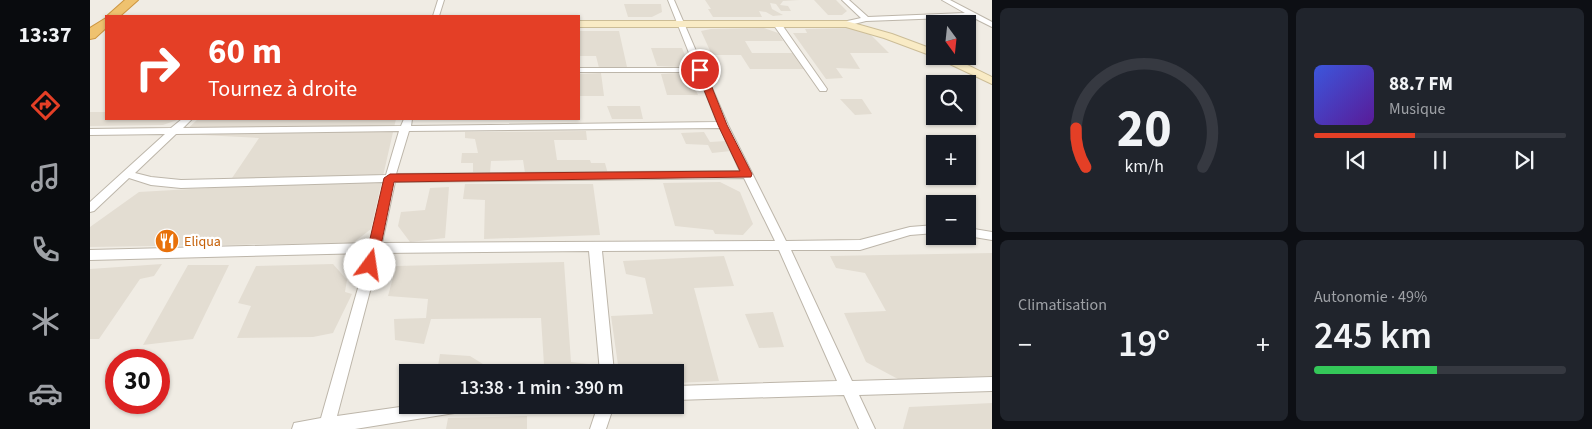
<!DOCTYPE html>
<html lang="fr">
<head>
<meta charset="utf-8">
<style>
	body { margin:0; font-family:"Source Sans 3",sans-serif; background:#20242c; color:#f1f3f6; height:100vh; display:flex; flex-direction:column; font-size:19px; white-space:nowrap }
	* { box-sizing:border-box; margin:0 }
	p { font-size:16px; color:#9ea1a6 }
	.icon { flex:none; width:28px; height:28px; fill:none; stroke:currentColor; stroke-width:2; stroke-linecap:round; stroke-linejoin:round }
	.map { position:relative; flex:1; overflow:hidden }
	.drawer { display:flex; flex-direction:column; gap:8px; padding:8px; background:#0d0f14; width:600px }
	.drawer>* { flex:none }
	.hud { position:absolute; left:15px; top:15px; width:475px; height:105px; border-radius:0px; box-shadow:0 1px 4px #0004; background:#e43f26; color:#fff; overflow:hidden }
	.needle { width:32px; rotate:165deg }
	.fabs { position:absolute; left:836px; top:15px; display:grid; gap:10px }
	.fabs a { display:grid; place-items:center; width:50px; height:50px; border-radius:0px; background:#171b24; box-shadow:0 1px 4px #0004; font-size:25px }
	.speed { position:absolute; left:15px; top:349px; display:flex; gap:10px; font-size:25px; font-weight:700; text-align:center }
	.speed>* { display:grid; place-content:center; width:65px; height:65px; border-radius:50%; background:#171b24; box-shadow:0 1px 4px #0004; line-height:1 }
	.speed .limit { border:8px solid #d22; background:#fff; color:#111 }
	.pin { position:absolute; display:grid; place-items:center; width:42px; height:42px; color:#fff; margin:-21px; border:2px solid #fff; border-radius:50%; box-shadow:0 1px 5px #0007 }
	.me { position:absolute; width:55px; margin:-28px; rotate:14deg; stroke-linejoin:round; filter:drop-shadow(0 0 4px #0008) }
	.turn { display:flex; align-items:center; gap:18px; height:105px; padding:0 20px; font-size:22px }
	.turn .icon { width:65px; height:65px; stroke-width:2.5 }
	.turn b { display:block; font-size:35px; line-height:42px }
	.big { font-size:38px; font-weight:600; line-height:1.1 }
	.drawer .widget { flex:1; display:flex; flex-direction:column; justify-content:center; gap:8px; min-width:0; padding:0 18px; border-radius:8px; background:#20242c }
	.drawer .dial { align-items:center; gap:0 }
	.dial svg { height:130px; overflow:visible; fill:none; stroke:#363941; stroke-width:7; stroke-linecap:round; text-anchor:middle }
	.dial text { fill:#f1f3f6; stroke:none }
	.song { display:flex; align-items:center; gap:15px }
	.cover { width:60px; height:60px; border-radius:8px; background:linear-gradient(135deg,hsl(230 70% 55%),hsl(270 70% 35%)) }
	.played { height:5px; border-radius:2px; background:linear-gradient(90deg,#e43f26 40%,#363941 40%) }
	.keys { display:flex; justify-content:space-around; direction:ltr }
	.heat { display:flex; justify-content:space-between; align-items:center; font-size:28px; direction:ltr }
	.charge { height:8px; border-radius:4px; background:linear-gradient(90deg,#34c759 49%,#363941 0) }
	.drawer .tiles { flex:1; display:grid; gap:8px; grid-template-columns:repeat(2,1fr) }
	.trip { position:absolute; left:309px; top:364px; width:285px; height:50px; border-radius:0px; background:#171b24; box-shadow:0 1px 4px #0004; font-weight:600; line-height:50px; text-align:center }
	main { display:flex; flex:1; min-height:0 }
	.dock { display:flex; flex-direction:column; width:90px; justify-content:space-around; align-items:center; background:#090b0e; color:#9ea1a6 }
	.dock .icon { width:35px; height:35px }
	.dock .on { color:#e43f26 }
	.dock b { font-size:22px; color:#f1f3f6 }
	.map>svg:first-child { display:block }
</style>
</head>
<body>
<main>
<nav class="dock">
<b>13:37</b>
<svg class="icon on" aria-label="directions" viewBox="0 0 24 24"><path d="M12 3l9 9-9 9-9-9zM9 14v-3h6M13 9l2 2-2 2"/></svg>
<svg class="icon" aria-label="music" viewBox="0 0 24 24"><path d="M9 18V5l10-2v13"/><circle cx="6" cy="18" r="3"/><circle cx="16" cy="16" r="3"/></svg>
<svg class="icon" aria-label="phone" viewBox="0 0 24 24"><path d="M5 4h4l2 5-3 2q2 4 5 5l2-3 5 2v4C11 20 4 13 5 4z"/></svg>
<svg class="icon" aria-label="climate" viewBox="0 0 24 24"><path d="M12 3v18M4 7l16 10M4 17L20 7"/></svg>
<svg class="icon" aria-label="car" viewBox="0 0 24 24"><path d="M5 17H2v-5l4-1 3-4h7l3 4 3 1v5h-3M9 17h6M6 11h13"/><circle cx="7" cy="17" r="2"/><circle cx="17" cy="17" r="2"/></svg>
</nav>
<div class="map">
<svg width="902" height="429" viewBox="0 0 902 429">
	<rect width="100%" height="100%" fill="#f0ece4"/>
	<path fill="#e3ddd2" d="M615,0H709L693,1L690,5L698,6L701,11H691L686,4L680,3L682,9L693,15L683,16L676,12L669,11L672,17H623L618,9H621Z
		M724,0H746L757,11L752,15H738Z
		M534,4H571L572,12L562,17H538Z
		M674,28L688,33L693,41H655L662,53H703L714,69H660L651,55H622L611,31L621,29Z
		M763,28L779,33L799,53H760L770,69L746,68L753,78L736,79L703,33H717L715,29Z
		M489,31H529L537,67L509,68L506,56H489Z
		M561,48H592L597,60L589,67L567,66Z
		M511,73L514,96H489V74Z
		M588,73L601,79L608,95H577L571,74Z
		M750,99H772L782,114L765,115Z
		M517,106H550L553,119H522Z
		M0,112H16V119H90L73,125L0,126Z
		M108,119H306L281,229L263,243L0,247V227L49,192L136,187L169,138L92,134Z
		M496,131L497,140H464L467,160H500L501,163H515L518,174L435,173L433,160L401,161L400,173L383,172V163H371L372,153H388L385,139L375,138V132Z
		M614,132L620,142L636,141L641,151L622,153L618,145L596,144L591,133Z
		M630,182L650,192L663,224L653,235L625,234L623,230L585,226L573,183Z
		M375,184H503L510,235L394,239L395,200L373,199Z
		M359,187L355,238L320,242L308,226L311,212L335,210L340,188Z
		M902,253V376L808,379L776,362L754,313L796,311L775,273L746,268L740,256Z
		M634,256L644,286L604,288L629,381L585,383V372H529L521,316L563,314L555,278L536,274L533,261Z
		M474,262L481,362L507,365L508,372H476L475,370L454,365L451,318L341,319L334,344L305,340L304,319L336,318L338,299L298,296L306,266Z
		M72,264L64,276L50,279L9,339H0V269Z
		M243,264L257,280L255,292L262,294L243,333L223,337L147,338L161,306L148,303L166,266Z
		M98,265H139L103,339L53,345Z
		M683,312L694,347L669,348L655,314Z
		M350,354L380,356L401,369V372H347Z
		M902,403V429H813L819,407Z
		M437,416V429H356L358,418Z"/>
	<g fill="none" stroke-linecap="round" stroke-linejoin="round">
		<g stroke="#bdb6aa" stroke-width="2">
			<path id="street" d="M348,0H354L349,16H343Z
				M578,0H584L638,125L696,241L770,240L820,227L845,225V233L820,235L770,250H701L762,381L902,377V391L769,395L785,429H769L754,395L585,400V386L747,381L689,250L512,251L524,372H510L499,251L290,253L247,416L324,405H386L383,410L265,429H202L204,423L231,418L278,253L0,260V250L280,243L294,182L91,188L61,185L39,178L4,211L0,212V202L75,134L0,135V129L81,128L92,119H102L93,128L311,126L314,119H322L321,126L627,122L607,72H489V68H605ZM630,128L650,171L306,174L319,131ZM309,131L296,175L91,180L61,177L45,173L86,134ZM654,178L685,241L292,243L305,182Z
				M752,0H759L778,17L875,13L852,0H860L902,22V27L882,17L776,21L756,26L752,24L753,22L771,18Z
				M684,22H690L737,89L736,91H730L683,24Z
				M878,228L902,232V240L878,236Z
				M508,405H524L516,429H500Z"/>
		</g>
		<g stroke="#ccbd97" stroke-width="2">
			<path id="secondary" d="M489,21H756L802,34L845,50V56H859L902,77V84L845,57L794,38L756,27H489Z"/>
		</g>
		<g stroke="#cd9641" stroke-width="2">
			<path id="highway" d="M35,0H48L30,16H17Z
				M16,18V28L5,38L0,39V28Z"/>
		</g>
		<use href="#street" fill="#fff" fill-rule="evenodd"/>
		<use href="#secondary" fill="#f9ebc5" fill-rule="evenodd"/>
		<use href="#highway" fill="#efc26f" fill-rule="evenodd"/>
	</g>
	<path fill="#e43f26" stroke="#942919" d="M607,68L615,70L637,125L662,174L661,177L304,182L287,265L285,269H276L274,265L294,178L300,174L650,171L628,125L606,70Z"/>
	<defs>
		<g id="restaurant-disc" transform="scale(1.25)"><circle r="9.5" fill="#e8710a" stroke="#fff"/><path d="M-5-6h1v4h1v-4h1v4h1v-4h1v5L-1.5 .5V6h-2V.5L-5-1ZM5-6V6H3V1.5H1.5Q1.5-4 5-6Z" fill="#fff"/></g>
	</defs>
	<g fill-rule="evenodd">
		<use href="#restaurant-disc" x="77" y="241"/>
	</g>
	<g text-anchor="middle" stroke-width="4.5" stroke-linejoin="round" paint-order="stroke">
		<g font-size="14" fill="#c56008" stroke="#fff" text-anchor="start">
			<text x="94" y="246">Eliqua</text>
		</g>
	</g>
</svg>
<div class="fabs">
<a><svg class="needle" viewBox="-14 -14 28 28"><path d="M0-13l5 13h-10z" fill="#e53935"/><path d="M0 13l5-13h-10z" fill="#9ea1a6"/></svg></a>
<a><svg class="icon" aria-label="search" viewBox="0 0 24 24"><circle cx="10" cy="10" r="6"/><path d="M15 15l6 6"/></svg></a>
<a>+</a>
<a>−</a>
</div>
<div class="speed"><div class="limit">30</div></div>
<div class="pin" style="left:610px;top:70px;background:#d93025"><svg class="icon" aria-label="arrive" viewBox="0 0 24 24"><path d="M6 21V4h12l-3 4 3 4H6"/></svg></div>
<svg class="me" style="left:280px;top:265px" viewBox="-20 -20 40 40"><circle r="19" fill="#fff"/><path d="M0-13L10 11 0 6-10 11z" fill="#e43f26"/></svg>
<div class="trip">13:38 · 1 min · 390 m</div>
<div class="hud">
<div class="turn"><svg class="icon" aria-label="right" viewBox="0 0 24 24"><path d="M7 20v-9h11M14 6l5 5-5 5"/></svg><div><b>60 m</b>Tournez à droite</div></div>
</div>
</div>
<section class="drawer">
<div class="tiles">
<div class="widget dial"><svg viewBox="0 0 100 80">
<path d="M14 69A42 42 0 1 1 86 69"/>
<path d="M14 69A42 42 0 0 1 8 45" stroke="#e43f26"/>
<text x="50" y="56" font-size="32" font-weight="700">20</text>
<text x="50" y="72" font-size="11">km/h</text>
</svg></div>
<div class="widget">
<div class="song"><i class="cover"></i><div><b>88.7 FM</b><p>Musique</p></div></div>
<div class="played"></div>
<div class="keys"><svg class="icon" aria-label="previous" viewBox="0 0 24 24"><path d="M18 5L8 12l10 7zM5 5v14"/></svg><svg class="icon" aria-label="pause" viewBox="0 0 24 24"><path d="M8 5v14M16 5v14"/></svg><svg class="icon" aria-label="next" viewBox="0 0 24 24"><path d="M6 5l10 7-10 7zM19 5v14"/></svg></div>
</div>
<div class="widget"><p>Climatisation</p>
<div class="heat"><a>−</a><b class="big">19°</b><a>+</a></div>
</div>
<div class="widget"><p>Autonomie · 49%</p><b class="big">245 km</b><div class="charge"></div></div>
</div>
</section>
</main>
</body>
</html>
